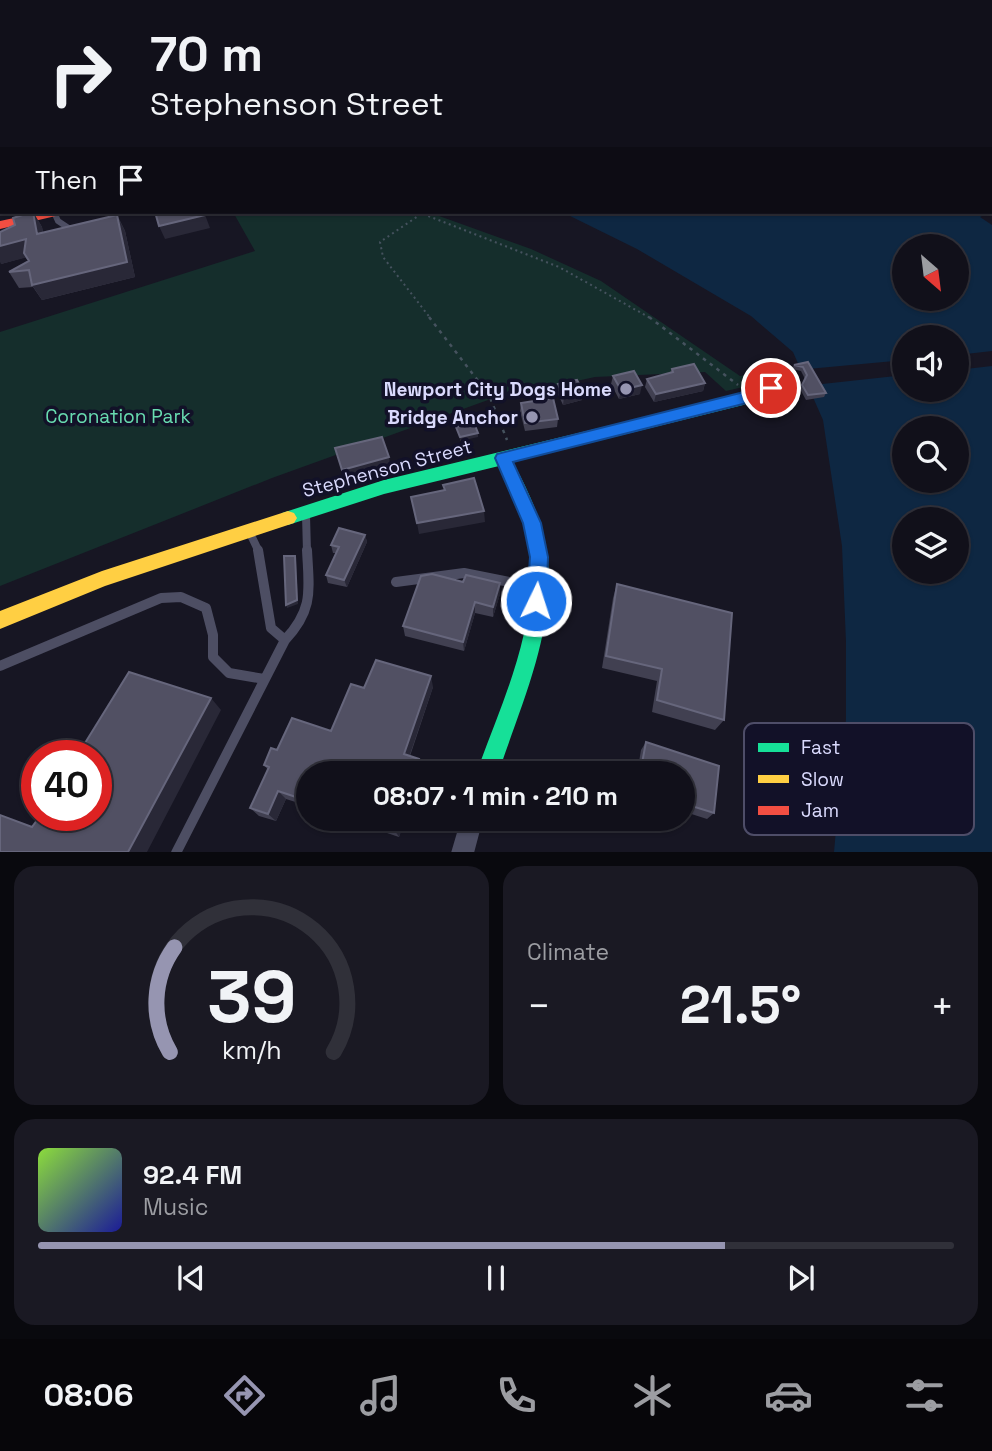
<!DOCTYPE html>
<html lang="en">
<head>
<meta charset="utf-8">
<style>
	body { margin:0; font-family:"Space Grotesk",sans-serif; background:#1a1923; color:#f1f3f6; height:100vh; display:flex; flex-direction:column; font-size:26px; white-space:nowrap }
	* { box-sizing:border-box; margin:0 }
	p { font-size:23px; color:#9c9da2 }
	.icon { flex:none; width:38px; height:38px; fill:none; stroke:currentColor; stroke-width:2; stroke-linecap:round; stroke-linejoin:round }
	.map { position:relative; height:852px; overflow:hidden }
	.side { display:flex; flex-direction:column; gap:14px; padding:14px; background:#09090e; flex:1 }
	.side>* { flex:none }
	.hud { position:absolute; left:0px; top:0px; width:992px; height:214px; box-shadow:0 2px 5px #0004,0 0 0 2px #303039; background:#11101a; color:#f1f3f6; overflow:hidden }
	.needle { width:46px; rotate:152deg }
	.controls { position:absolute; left:892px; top:234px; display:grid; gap:14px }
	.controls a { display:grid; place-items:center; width:77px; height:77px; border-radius:50%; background:#11101a; box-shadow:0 2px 5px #0004,0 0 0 2px #303039; font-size:35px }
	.speed { position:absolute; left:21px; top:740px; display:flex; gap:14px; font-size:35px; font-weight:700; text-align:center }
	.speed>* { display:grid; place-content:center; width:91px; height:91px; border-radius:50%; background:#11101a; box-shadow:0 2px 5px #0004,0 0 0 2px #303039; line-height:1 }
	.speed .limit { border:10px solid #d22; background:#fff; color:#111 }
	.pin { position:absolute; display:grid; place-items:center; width:60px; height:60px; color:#fff; margin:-30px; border:4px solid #fff; border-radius:50%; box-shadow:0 2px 7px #0007 }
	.me { position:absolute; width:77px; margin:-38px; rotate:4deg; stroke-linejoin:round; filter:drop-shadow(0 0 5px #0008) }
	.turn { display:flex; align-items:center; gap:24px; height:147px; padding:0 35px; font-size:32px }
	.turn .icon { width:91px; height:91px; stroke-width:2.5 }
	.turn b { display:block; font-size:49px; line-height:60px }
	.then { display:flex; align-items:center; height:66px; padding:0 35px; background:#0003; gap:14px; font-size:26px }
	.big { font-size:52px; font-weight:600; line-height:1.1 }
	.side .card { flex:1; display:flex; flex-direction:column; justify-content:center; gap:10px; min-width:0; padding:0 24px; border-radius:21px; background:#1a1923 }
	.side .dial { align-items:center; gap:0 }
	.dial svg { height:182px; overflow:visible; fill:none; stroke:#303039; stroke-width:7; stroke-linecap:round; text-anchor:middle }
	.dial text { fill:#f1f3f6; stroke:none }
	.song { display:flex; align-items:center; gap:21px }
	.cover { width:84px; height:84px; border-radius:10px; background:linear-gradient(135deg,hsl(90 70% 55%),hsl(240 70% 35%)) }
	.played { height:7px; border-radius:4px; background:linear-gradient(90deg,#9695b1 75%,#303039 75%) }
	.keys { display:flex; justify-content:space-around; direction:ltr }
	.heat { display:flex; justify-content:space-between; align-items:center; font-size:38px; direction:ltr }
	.side .tiles { flex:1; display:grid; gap:14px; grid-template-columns:1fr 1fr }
	.card:last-child { grid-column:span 2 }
	.trip { position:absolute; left:296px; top:761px; width:399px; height:70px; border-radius:35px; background:#11101a; box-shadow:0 2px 5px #0004,0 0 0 2px #303039; font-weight:600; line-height:70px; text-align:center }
	.tabs { display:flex; height:112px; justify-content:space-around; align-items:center; background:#07060a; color:#9c9da2 }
	.tabs .icon { width:49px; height:49px }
	.tabs .on { color:#9695b1 }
	.tabs b { font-size:32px; color:#f1f3f6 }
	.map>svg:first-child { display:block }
</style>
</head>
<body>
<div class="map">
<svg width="992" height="853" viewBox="0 0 992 853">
	<rect width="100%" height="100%" fill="#171623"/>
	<path fill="#152e2c" d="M233,212H428L531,249L601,281L740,376L746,375L752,385L726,391L705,372L595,377L488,400L272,478L0,586V332L255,251Z"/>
	<path fill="#0e2742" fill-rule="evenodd" d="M0,0H335L345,2H2V82Z
		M991,203L992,211L980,217L992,225V852H834L846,719V642L842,546L823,420L793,352L751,316L637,249L562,212H990ZM905,247H957V299H905ZM905,338H957V390H905ZM905,429H957V481H905ZM905,520H957V572H905Z"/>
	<path fill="#171623" d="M992,351V366L957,370V355Z
		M905,360V375L804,386L797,370Z"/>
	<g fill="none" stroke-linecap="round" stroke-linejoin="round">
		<path stroke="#45525e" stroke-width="2" stroke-dasharray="2 3.5" stroke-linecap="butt" d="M418,212L559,267L652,319
			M421,214L380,242L383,257L431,319"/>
		<path stroke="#45525e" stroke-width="2.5" stroke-dasharray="3.5 5" stroke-linecap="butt" d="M429,317L489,395L507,440
			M649,317L738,385"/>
		<path stroke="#4d4e63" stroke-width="4.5" d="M461,0L467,2
			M723,2L726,0"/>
		<path stroke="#4d4e63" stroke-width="6" d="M54,212L58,221L73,231"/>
		<path stroke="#4d4e63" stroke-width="8" d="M306,515L307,552
			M249,531L259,552"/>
		<path stroke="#4d4e63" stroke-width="10" d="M258,550L271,628L285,640C314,609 309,590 307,550
			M396,582L464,573L534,587
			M0,666L161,598L181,597L206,608L213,635V657L229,673L264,679
			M176,853L285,640"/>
		<path fill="#4d4e63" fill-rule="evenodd" d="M546,0H561L563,2H547Z
			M990,115H992V121H990Z
			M461,819H483L474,853H451Z"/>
		<path fill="#16e098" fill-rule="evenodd" d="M792,374L799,380L797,384L743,405L513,462C526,487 539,513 545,541C561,620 522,701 498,774H476C502,701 543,620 527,541C522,514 510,490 499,466L384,494L288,525L282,523L279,518L282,513L384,480L740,394Z"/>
		<path fill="#ffcf43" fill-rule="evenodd" d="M288,511L294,513L297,518L294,523L105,586L0,629V611L102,571Z"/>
		<path fill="#f24e42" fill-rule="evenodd" d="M42,212H62L60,215L0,229V221Z"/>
		<g stroke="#455d69" stroke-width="4.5">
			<path id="rail" d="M426,0L437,2"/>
		</g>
		<use href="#rail" stroke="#121128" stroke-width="2.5" stroke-dasharray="8" stroke-linecap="butt"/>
	</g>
	<path fill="#414051" d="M672,0H688L687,2Z
		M990,37L992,38V66L990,62Z
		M33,212L42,227L43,233L117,215L125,231L135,277L42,300L33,287L19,288L9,272L28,261L26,257L1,264L15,225Z
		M808,362L826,393L824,397L806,400L800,389L805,379L801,371L792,369L794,365Z
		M672,369L705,383L703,391L654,402L645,387L647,379L670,373Z
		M613,376L640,394L619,399L611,384Z
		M558,384L582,400L563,405L557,392Z
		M521,403L558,419L557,427L525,431L520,411Z
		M365,535L367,542L347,587L328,583L326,575L336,553H333L331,545Z
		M617,584L724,720L715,730L652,712L657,681L602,668L613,598Z
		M500,594L493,617L475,613L464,651L405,636L403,626Z
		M433,687L410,756L419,759L422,768L420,774H308V806L286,799L276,821L259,816L250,808L268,770L264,765L331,731L364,688Z
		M646,742L719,766L714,813L707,819L682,811V774H637L641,750Z
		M345,819H405L399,837Z"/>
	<path fill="#292837" d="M2,168V183H0V169Z
		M33,212L42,227L46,250L37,234Z
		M204,212L210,228L165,239L159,226Z
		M117,215L125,231L135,277L42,300L32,285Z
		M26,239L36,255L1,264L0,262V246Z
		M705,383L703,391L654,402L656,394Z
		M642,385L640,394L619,399L621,390Z
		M583,391L582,400L563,405L564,397Z
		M478,433V437L460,441V437Z
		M389,457L391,470L345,482L342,470Z
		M484,511L485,522L419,534L417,523Z
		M365,535L367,542L347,587L344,580Z
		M295,556L296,560L298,604L287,608L286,605Z
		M500,583V594L493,617V607Z
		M475,602V613L464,651L463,642Z
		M431,676L433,687L407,763L404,754Z
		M211,698L221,710L147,852H128Z
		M419,759L422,768L420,774H414Z
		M278,791L286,799L276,821L268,814Z
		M399,819H405L399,837L395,831Z"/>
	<path fill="#515063" stroke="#66667c" stroke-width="2" d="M743,0H808L818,2H741Z
		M990,125L992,126V182L990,181Z
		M0,157H2V168L0,169Z
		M32,212H33L37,234L117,215L127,262L32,285L29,270L9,272L29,261L24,253L26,239L0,246V232L15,225L13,218Z
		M155,212H204L205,215L159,226Z
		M808,362L826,393L808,395L802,385L807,375L803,367L794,365Z
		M694,364L705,383L656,394L647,379L673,372L672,369Z
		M634,371L642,385L621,390L613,376Z
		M577,380L583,391L564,397L558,384Z
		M553,398L558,419L525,423L521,403Z
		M474,423L478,433L460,437L456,427Z
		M382,437L389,457L342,470L335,448Z
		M474,478L484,511L417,523L411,497L445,490L443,485Z
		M339,528L365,535L344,580L326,575L339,547L331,545Z
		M284,556H295L297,600L286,605Z
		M432,574L463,582L466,575L500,583L493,607L475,602L463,642L403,626L421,576Z
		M617,584L732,613L724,720L657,700L662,669L606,656Z
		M376,660L431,676L404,754L419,759L414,774H308V801L278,791L268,814L250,808L269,767L264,765L271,748L277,750L292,718L331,731L351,684L364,688Z
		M129,672L211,698L128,852H0V815L32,827L40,816H96V756H77Z
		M646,742L719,766L714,813L682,803V774H640Z
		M361,819H399L395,831Z"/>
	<path fill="#1a73e8" stroke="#114b97" stroke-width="2" d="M771,382L779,388L777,392L743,404L513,462L541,523L548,557L546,601L543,607L536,609L529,607L527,601L530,557L523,523L495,458L497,454L740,393Z"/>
	<g fill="#9695b1" stroke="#121128" stroke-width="2.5">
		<circle cx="626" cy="389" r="7"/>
		<circle cx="532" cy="417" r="7"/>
	</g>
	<g text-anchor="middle" stroke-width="7" stroke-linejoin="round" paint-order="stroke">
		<g font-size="19" font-weight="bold" fill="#dadafd" stroke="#121128" text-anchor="end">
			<text x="612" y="396">Newport City Dogs Home</text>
			<text x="518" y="424">Bridge Anchor</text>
		</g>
		<g font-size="19" fill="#68dcb0" stroke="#121128">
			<text x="118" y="423">Coronation Park</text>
		</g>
		<g font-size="19" fill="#dadafd" stroke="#121128">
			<text transform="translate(387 468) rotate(-15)" y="7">Stephenson Street</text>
		</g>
	</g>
	<rect x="744" y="723" width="230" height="112" rx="10" fill="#121128" stroke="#4e4d68" stroke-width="2"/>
	<rect x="758" y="743" width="31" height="9" fill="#16e098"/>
	<rect x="758" y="775" width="31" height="8" fill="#ffcf43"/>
	<rect x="758" y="806" width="31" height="9" fill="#f24e42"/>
	<g font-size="19" fill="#dadafd">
		<text x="801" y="754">Fast</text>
		<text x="801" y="786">Slow</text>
		<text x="801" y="817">Jam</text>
	</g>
</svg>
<div class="controls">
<a><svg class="needle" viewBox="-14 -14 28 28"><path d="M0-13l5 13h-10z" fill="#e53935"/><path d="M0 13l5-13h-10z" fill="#9c9da2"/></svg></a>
<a><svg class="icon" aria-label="sound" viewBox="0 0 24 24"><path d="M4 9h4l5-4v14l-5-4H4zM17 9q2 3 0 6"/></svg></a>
<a><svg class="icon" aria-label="search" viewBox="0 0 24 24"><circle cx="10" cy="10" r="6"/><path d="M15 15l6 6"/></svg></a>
<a><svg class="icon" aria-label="layers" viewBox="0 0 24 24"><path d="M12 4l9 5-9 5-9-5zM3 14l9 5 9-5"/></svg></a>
</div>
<div class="speed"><div class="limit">40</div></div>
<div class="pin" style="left:771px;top:388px;background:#d93025"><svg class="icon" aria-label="arrive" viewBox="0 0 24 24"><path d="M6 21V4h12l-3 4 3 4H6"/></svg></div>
<svg class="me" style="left:536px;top:601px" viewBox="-20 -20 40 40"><circle r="17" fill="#1a73e8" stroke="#fff" stroke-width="3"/><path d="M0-11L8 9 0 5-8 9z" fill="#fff"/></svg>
<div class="trip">08:07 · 1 min · 210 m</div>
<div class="hud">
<div class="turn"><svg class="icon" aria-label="right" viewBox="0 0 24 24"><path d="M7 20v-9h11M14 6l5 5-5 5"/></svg><div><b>70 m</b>Stephenson Street</div></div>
<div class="then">Then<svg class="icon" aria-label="arrive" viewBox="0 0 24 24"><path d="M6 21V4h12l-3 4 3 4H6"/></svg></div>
</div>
</div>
<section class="side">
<div class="tiles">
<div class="card dial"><svg viewBox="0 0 100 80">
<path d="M14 69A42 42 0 1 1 86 69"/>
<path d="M14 69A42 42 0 0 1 16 23" stroke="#9695b1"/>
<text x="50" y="56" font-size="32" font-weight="700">39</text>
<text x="50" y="72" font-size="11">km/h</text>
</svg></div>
<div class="card"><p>Climate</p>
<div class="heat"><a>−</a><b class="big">21.5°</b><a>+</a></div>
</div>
<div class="card">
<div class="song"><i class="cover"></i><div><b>92.4 FM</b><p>Music</p></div></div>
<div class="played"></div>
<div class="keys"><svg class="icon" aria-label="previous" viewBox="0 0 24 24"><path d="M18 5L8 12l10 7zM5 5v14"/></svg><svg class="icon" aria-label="pause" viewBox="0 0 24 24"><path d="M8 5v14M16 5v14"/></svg><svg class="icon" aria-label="next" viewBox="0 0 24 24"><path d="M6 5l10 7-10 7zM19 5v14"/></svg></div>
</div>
</div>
</section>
<nav class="tabs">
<b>08:06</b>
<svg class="icon on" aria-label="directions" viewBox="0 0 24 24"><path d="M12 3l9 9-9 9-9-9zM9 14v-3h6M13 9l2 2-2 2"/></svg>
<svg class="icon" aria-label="music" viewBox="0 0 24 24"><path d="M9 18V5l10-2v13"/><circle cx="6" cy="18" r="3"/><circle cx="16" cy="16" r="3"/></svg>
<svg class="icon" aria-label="phone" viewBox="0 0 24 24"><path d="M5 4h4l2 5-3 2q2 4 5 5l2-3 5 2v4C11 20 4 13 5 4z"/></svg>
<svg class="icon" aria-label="climate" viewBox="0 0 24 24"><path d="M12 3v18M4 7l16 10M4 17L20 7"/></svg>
<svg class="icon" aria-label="car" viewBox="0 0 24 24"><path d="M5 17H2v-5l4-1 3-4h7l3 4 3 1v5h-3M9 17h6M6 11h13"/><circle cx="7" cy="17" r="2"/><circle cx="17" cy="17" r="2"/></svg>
<svg class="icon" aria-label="filters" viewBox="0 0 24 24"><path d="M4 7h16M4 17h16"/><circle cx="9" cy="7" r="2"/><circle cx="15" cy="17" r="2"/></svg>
</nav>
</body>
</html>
